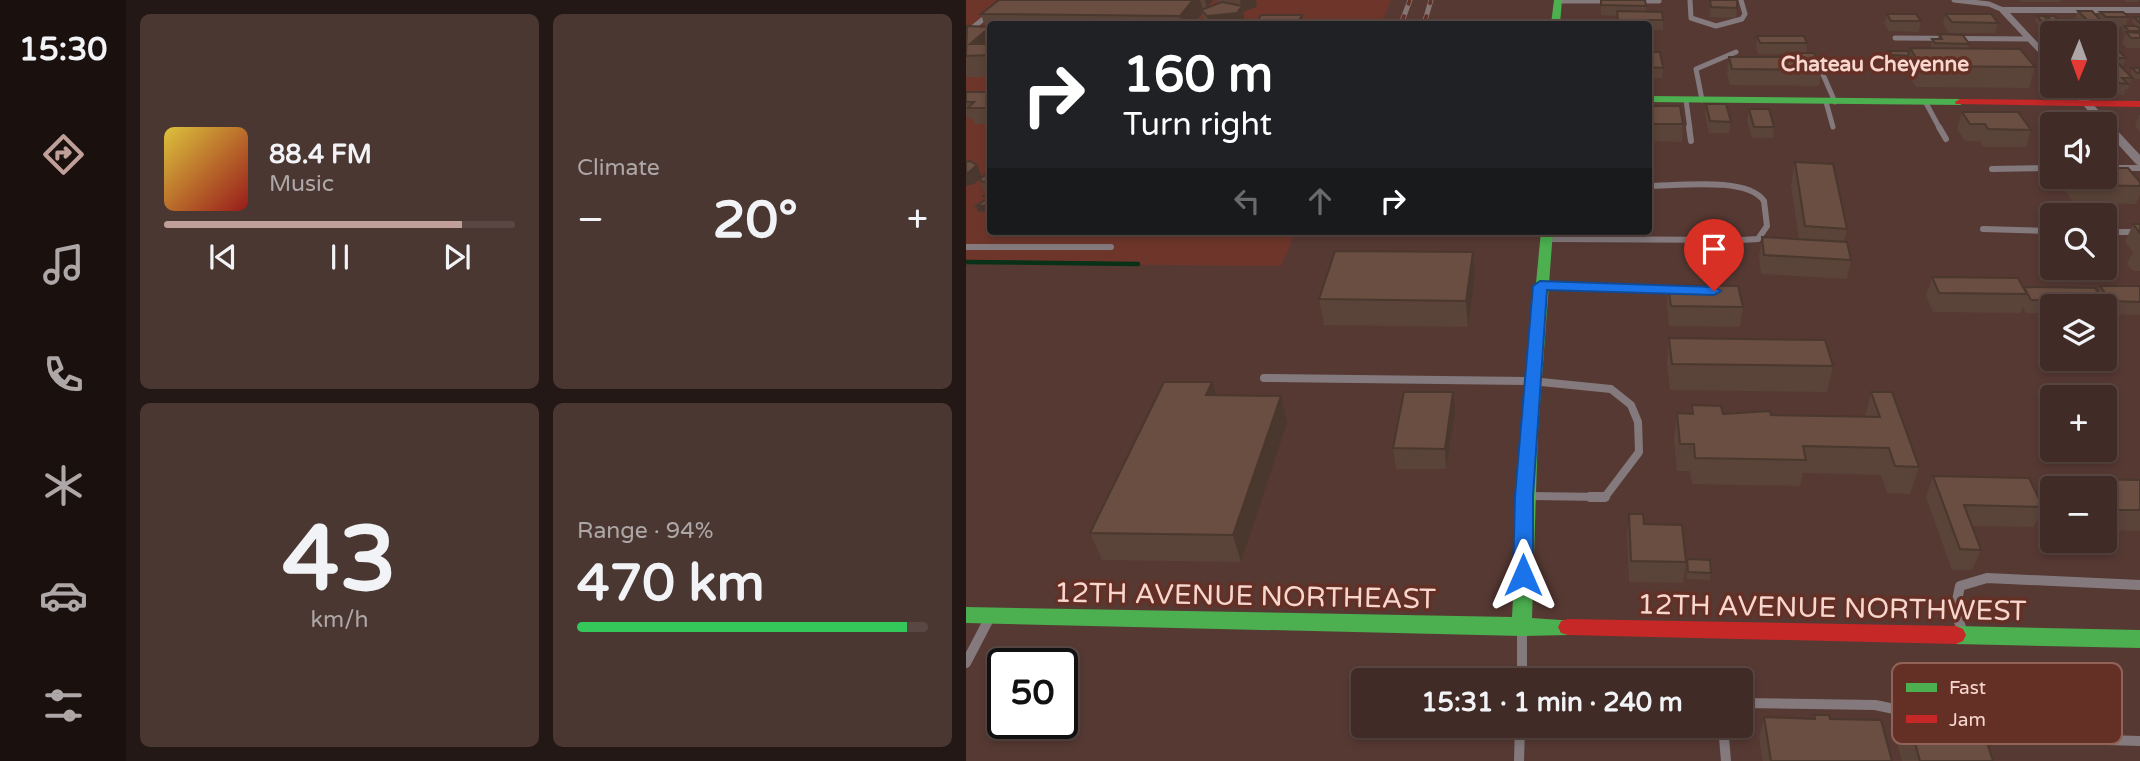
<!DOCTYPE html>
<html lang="en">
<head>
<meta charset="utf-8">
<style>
	body { margin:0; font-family:"Varela Round",sans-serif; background:#4b3732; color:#f1f3f6; height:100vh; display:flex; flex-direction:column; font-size:26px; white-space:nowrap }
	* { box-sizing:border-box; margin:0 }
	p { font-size:23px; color:#aea7a7 }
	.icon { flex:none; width:38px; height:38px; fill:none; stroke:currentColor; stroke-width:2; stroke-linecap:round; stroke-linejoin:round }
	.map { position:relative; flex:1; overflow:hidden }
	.sheet { display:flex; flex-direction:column; gap:14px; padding:14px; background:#231815; width:840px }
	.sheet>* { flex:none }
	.top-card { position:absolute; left:21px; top:21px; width:665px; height:214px; border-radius:7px; box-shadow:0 4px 10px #0003,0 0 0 2px #594743; background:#202124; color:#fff; overflow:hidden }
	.needle { width:46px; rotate:181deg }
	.buttons { position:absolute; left:1074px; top:21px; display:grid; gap:14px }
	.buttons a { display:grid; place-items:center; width:77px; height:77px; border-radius:7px; background:#402b26; box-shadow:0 4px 10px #0003,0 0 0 2px #594743; font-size:35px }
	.speed { position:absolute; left:21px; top:648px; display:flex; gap:14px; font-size:35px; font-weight:700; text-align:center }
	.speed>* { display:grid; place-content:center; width:91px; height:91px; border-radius:50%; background:#402b26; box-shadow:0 4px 10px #0003,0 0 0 2px #594743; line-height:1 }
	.speed .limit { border:4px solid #111; border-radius:10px; background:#fff; color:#111 }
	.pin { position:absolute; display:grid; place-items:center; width:60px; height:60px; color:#fff; margin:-72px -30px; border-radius:50% 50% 50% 0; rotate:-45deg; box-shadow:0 0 7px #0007 }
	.pin .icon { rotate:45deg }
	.me { position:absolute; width:77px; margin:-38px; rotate:0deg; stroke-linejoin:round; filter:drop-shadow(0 0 5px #0008) }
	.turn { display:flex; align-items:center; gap:24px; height:147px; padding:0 21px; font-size:32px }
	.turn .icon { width:91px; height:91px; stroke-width:2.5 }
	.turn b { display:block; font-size:49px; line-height:60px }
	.lanes { display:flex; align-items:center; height:66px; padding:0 21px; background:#0003; justify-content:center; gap:35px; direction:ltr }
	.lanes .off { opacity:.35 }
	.big { font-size:52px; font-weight:700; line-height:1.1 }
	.sheet .card { flex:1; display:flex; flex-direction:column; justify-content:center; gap:10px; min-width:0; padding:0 24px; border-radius:10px; background:#4b3732 }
	.sheet .dial { align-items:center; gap:0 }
	.dial b { font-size:91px; line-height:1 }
	.song { display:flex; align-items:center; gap:21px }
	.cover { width:84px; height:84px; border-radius:10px; background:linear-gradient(135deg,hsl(50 70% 55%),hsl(0 70% 35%)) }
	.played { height:7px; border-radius:4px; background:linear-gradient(90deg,#bf9f98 85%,#594743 85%) }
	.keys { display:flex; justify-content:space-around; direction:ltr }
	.heat { display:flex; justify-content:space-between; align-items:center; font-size:38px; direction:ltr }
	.charge { height:10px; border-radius:5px; background:linear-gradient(90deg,#34c759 94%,#594743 0) }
	.sheet .tiles { flex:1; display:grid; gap:14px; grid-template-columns:repeat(2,1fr) }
	.trip { position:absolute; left:385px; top:668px; width:402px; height:70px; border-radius:7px; background:#402b26; box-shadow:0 4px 10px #0003,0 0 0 2px #594743; font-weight:700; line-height:70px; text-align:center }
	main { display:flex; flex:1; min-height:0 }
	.tabs { display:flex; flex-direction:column; width:126px; justify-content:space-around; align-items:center; background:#1a110f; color:#aea7a7 }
	.tabs .icon { width:49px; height:49px }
	.tabs .on { color:#bf9f98 }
	.tabs b { font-size:32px; color:#f1f3f6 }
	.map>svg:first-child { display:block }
</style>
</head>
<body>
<main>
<nav class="tabs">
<b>15:30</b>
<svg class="icon on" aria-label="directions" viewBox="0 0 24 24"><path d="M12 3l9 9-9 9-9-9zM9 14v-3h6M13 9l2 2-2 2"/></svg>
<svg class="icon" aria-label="music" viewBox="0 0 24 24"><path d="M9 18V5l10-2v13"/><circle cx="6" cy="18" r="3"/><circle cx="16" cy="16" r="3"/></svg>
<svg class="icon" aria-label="phone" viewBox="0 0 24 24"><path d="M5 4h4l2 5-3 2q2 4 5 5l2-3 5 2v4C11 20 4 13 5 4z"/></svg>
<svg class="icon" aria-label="climate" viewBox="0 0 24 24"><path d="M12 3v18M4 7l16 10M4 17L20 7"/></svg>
<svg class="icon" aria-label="car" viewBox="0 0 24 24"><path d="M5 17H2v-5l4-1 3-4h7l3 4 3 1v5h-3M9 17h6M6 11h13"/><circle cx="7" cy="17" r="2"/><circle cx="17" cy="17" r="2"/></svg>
<svg class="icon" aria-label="filters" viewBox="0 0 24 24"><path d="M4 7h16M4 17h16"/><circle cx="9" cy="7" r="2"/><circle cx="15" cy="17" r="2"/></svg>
</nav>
<section class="sheet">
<div class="tiles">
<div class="card">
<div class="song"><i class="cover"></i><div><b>88.4 FM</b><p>Music</p></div></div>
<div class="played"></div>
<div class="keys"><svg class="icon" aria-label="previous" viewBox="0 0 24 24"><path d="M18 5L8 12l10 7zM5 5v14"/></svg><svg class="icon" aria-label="pause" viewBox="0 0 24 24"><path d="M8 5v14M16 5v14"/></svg><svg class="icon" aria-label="next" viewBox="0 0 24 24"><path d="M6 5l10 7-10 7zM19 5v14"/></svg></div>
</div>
<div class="card"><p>Climate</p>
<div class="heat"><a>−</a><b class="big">20°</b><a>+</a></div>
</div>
<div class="card dial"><b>43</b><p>km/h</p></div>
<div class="card"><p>Range · 94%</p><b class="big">470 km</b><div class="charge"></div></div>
</div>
</section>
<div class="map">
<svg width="1174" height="761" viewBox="0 0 1174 761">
	<rect width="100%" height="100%" fill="#563933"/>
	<path fill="#6e362b" d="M0,0H425L415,24H24V231H330L315,266L0,263Z"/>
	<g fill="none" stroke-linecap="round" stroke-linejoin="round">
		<path stroke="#083117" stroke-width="4.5" d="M0,262L172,264"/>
		<path stroke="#847a7e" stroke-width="5" d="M724,0L725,18L750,26L776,19L779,14L775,0
			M988,0L1023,4L1037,10
			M592,1H645
			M672,1H693
			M0,33L41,0
			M929,38L1063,39
			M852,63L869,102
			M720,100L724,129
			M736,100L730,69L770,52
			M860,102L867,127
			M960,103L974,129"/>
		<path stroke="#847a7e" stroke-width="6" d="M723,127L725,141
			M973,127L980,139
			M1139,168H1174
			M1026,169L1087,168
			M1017,229L1087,231
			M1139,232H1174
			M581,239L776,240L792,239L801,226L798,201C781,176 710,186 682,186
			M0,247H145
			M576,286L710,290"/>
		<path stroke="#847a7e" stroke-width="8" d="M703,290H710
			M298,378L565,381L645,389L665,405L672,422L673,452L639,497L564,496"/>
		<path stroke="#847a7e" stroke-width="10" d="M624,497H639
			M556,628V681
			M997,633L989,610L994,586L1021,578L1174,585
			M0,663L23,619
			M775,703L909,705L987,721
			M757,726L760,761
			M1006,727L1071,738L1174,741
			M553,761L554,726"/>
		<path fill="#847a7e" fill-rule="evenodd" d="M1037,7H1174V13H1044L1087,59V68L1034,12V8Z
			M1100,86H1110L1174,155V166L1170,164L1139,130V124H1134Z"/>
		<path fill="#4caf50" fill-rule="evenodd" d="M588,0H596L594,24H585Z
			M682,96L994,99L999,102L994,105L682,102Z
			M575,231H587L572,430L566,618L609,621L612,627L609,633L602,635L556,636L0,623V607L546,617L556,430Z
			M990,626L1174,630V648L990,644L983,641L980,635L983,629Z"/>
		<path fill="#c62828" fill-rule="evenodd" d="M994,99L1174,101V107L990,104L989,102Z
			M602,619L990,626L997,629L1000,635L997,641L990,644L602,635L595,633L592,627L595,621Z"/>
		<g stroke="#847474" stroke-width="5">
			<path id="rail" d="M435,24L444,0
				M458,24L465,0"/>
		</g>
		<use href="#rail" stroke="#643025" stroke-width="3.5" stroke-dasharray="10" stroke-linecap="butt"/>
	</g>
	<path fill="#5a4338" d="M33,0H247L241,8H236V9L252,4L251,0H290L291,3L290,7L277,12L279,21L276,24H238L236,14L227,24H24V77H0V27H19L15,14Z
		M635,0L680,6V11L697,20V30H682V24H651V16L635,15Z
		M743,0H771V8L770,18L744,17Z
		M1054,0H1095L1094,2H1055Z
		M1158,0H1173L1172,2H1160Z
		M1112,11L1132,18L1134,12L1163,17L1159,26H1170L1166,22L1168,17H1174V48H1161L1156,43L1159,34L1156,31L1157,27H1140L1137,33H1121L1108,21Z
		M921,14L955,21L953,32L923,31L918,24Z
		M979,14L1032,23L1029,33H983L977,24Z
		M1071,16L1080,18L1081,16L1101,29L1099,33H1090L1083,26V28H1075L1069,21Z
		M973,34L1003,44L1002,48L1069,67L1063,88L950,87L939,68L941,61H924L922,56L923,51L943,52L944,48H964L966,39H972Z
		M791,36L841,43L840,53L856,70L853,86L764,85L761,73L763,57H823V54H792L790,46Z
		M682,52L697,68L696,78H682Z
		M1139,52L1160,58L1156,68L1166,78L1162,89H1160L1158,95H1149L1139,84Z
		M1166,68L1174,69V79H1169L1164,73Z
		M0,92H24V124H9L7,119L0,118Z
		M740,104L765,122L763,133H743L739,115Z
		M682,106L717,124L716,142L683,141Z
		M783,109L808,127L807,138H786L781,121Z
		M996,112L1065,130L1060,147H1017L1014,141H999L991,129Z
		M1173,115H1174V132L1169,126Z
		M829,162L881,229L878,242L885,260L881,279L795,274L793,256L796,237L833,239L825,185Z
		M11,165L16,177L24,172V211L12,212L19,200L18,196L21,194L18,191L13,179L8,184Z
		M1098,177H1139L1174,182V195L1170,204L1108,203L1095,185Z
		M1167,224H1174V271H1167L1161,264L1167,252L1159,242Z
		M507,252L509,277L502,327L358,325L353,299Z
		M966,277L1058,287L1132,292L1134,286H1174V315L1139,314V306H1087V314L1060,313L1057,307L1054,313L967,312L960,296Z
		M702,285L777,307L774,327L703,326L701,304Z
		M703,338L867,366L861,392L704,390L701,364Z
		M905,392L953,467L944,494L921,493L915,475L837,473L834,486L726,484L724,471H711L708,440L711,413L725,414L726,405L757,414L899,417Z
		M250,395L321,423L275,562L136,560L124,533Z
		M489,413L480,469H430L427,448Z
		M967,476L1077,507L1068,527L1006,526L1015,550L1006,570H986L960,497Z
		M1107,479L1174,480V531L1139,530V488H1103Z
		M663,514L678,524L720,562L717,583L663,582L661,534Z
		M721,559L745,573L744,580L721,579L720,566Z
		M848,715L864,719L926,761H797L793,738L798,717L847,719Z
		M942,717L1027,761H936L931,743Z"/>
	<path fill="#4a372e" d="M227,0H234L237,11L235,10L236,14L227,24H216L214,16Z
		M239,0H247L241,8Z
		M274,0H290L291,3L290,7L277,12L279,21L276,24H243L241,16L275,7Z
		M336,15L338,24H331Z
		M24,27V53L4,44Z
		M24,104V117L21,108Z
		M11,165L16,177L8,184L0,186V173Z
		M24,205V211L12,212L10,206Z
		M507,252L509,277L502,327L500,301Z
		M246,382L254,409L240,395Z
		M487,392L489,413L480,469L479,449Z
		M315,396L321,423L275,562L267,535Z"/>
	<path fill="#694e41" stroke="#4a372e" stroke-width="2" d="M33,0H227L214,16L15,14Z
		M635,0H679L680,6L635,5Z
		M744,0H771V8L745,7Z
		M256,2L276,6L271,13L241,16L235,10Z
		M651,11L696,12L697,20H652Z
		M1112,11H1126L1140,26H1127Z
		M1134,12H1157L1163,17H1140Z
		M921,14H950L955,21H925Z
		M979,14H1025L1032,23L986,22Z
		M295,15H336L331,24H279L282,20H292Z
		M1071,16H1078L1084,23H1077Z
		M1081,16H1088L1101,29H1093Z
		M1168,17H1174V23Z
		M1,26L24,27L4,44H24V55L0,56Z
		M1158,26H1170L1174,29V31H1163Z
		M1160,32L1174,33V38H1165Z
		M973,34L997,35L1003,44L969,43L966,39H976Z
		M791,36H838L841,43H794Z
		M944,48L1054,49L1069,67L955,66Z
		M923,51H943V52L942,56L926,55Z
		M682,52H694L697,68L682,67Z
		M1139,52H1154L1160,58H1139Z
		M824,53H848L856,70L766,69L763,57H825Z
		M1139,64H1153L1166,78H1156L1162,84L1153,83L1139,69Z
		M1166,68H1173L1174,73H1171Z
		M0,92H24V104L21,108H2L8,102H0Z
		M740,104H760L765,122L744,121Z
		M682,106H714L717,124H684V120H682Z
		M783,109H803L808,127H788Z
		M996,112H1052L1065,130L1022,129L1019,124H1004Z
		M4,161L11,165L3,172L0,173V162Z
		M829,162L867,164L881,229L839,226Z
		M1139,168H1162L1174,182V186L1114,185L1108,177H1139Z
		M24,172V182H17L13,179Z
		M24,192V197L18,196Z
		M19,200L24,201V205L10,206Z
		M1167,224H1174V233Z
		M796,237L881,242L885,260L798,255Z
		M369,251L507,252L500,301L353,299Z
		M966,277L1052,278L1061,294L973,293Z
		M702,285L772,286L777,307L705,306Z
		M1134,286H1174V302L1145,301Z
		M1058,287L1129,288L1138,301L1065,300Z
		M703,338L859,340L867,366L706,364Z
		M198,382H246L240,395L315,396L267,535L124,533Z
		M438,392H487L479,449L427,448Z
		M905,392H926L953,467L929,466L923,448L837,446L840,460L729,458L728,444H714L711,413L727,414L726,405L755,406L757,414L804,411L805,415L914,417Z
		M967,476L1063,478L1077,507L998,505L1015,550L994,549Z
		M1107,479L1174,480V510H1139V488H1112Z
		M663,514H677L678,524L716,525L720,562L665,561Z
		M721,559L744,560L745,573L722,572Z
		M848,715H863L864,719L915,720L926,761H805L798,717L849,719Z
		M942,717L1013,719L1027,761H954Z"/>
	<path fill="#1a73e8" stroke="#114b97" stroke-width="2" d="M574,281L748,287L755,291L748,295L581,290L567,496V575L564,581H550L547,575L549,496L567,286Z"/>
	<g text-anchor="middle" stroke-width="7" stroke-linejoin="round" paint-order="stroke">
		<g font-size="21" font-weight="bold" fill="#f7d6ce" stroke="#643025">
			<text x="909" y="71">Chateau Cheyenne</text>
		</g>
		<g font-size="28" fill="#f7d6ce" stroke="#643025">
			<text transform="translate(279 595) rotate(1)" y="10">12TH AVENUE NORTHEAST</text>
			<text transform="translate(866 607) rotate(1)" y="10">12TH AVENUE NORTHWEST</text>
		</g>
	</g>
	<rect x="926" y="663" width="230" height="81" rx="10" fill="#643025" stroke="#906258" stroke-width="2"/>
	<rect x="940" y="683" width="31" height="9" fill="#4caf50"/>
	<rect x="940" y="715" width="31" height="8" fill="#c62828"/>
	<g font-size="19" fill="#f7d6ce">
		<text x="983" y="694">Fast</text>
		<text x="983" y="726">Jam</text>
	</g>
</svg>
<div class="buttons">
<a><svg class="needle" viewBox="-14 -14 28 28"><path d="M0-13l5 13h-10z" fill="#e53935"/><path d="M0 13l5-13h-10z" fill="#aea7a7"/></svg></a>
<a><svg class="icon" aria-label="sound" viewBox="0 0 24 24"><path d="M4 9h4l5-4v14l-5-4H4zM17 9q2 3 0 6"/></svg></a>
<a><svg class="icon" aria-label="search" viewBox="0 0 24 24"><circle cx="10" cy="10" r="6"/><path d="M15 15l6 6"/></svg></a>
<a><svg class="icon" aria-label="layers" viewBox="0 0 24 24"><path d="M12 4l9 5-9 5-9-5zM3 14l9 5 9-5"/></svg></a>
<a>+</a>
<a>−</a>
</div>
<div class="speed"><div class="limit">50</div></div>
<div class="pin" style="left:748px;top:291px;background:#d93025"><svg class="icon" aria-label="arrive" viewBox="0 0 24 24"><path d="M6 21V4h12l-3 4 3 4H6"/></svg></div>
<svg class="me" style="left:557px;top:575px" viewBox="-20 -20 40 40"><path d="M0-17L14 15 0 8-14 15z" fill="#1a73e8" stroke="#fff" stroke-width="4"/></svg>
<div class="trip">15:31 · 1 min · 240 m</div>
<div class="top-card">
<div class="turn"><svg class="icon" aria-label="right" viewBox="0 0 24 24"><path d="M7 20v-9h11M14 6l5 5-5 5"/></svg><div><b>160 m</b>Turn right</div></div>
<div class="lanes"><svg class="icon off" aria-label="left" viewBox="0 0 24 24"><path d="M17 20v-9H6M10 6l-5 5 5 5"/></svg><svg class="icon off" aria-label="ahead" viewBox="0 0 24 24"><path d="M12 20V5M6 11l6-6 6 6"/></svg><svg class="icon" aria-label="right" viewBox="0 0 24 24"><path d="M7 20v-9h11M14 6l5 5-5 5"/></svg></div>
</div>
</div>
</main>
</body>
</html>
